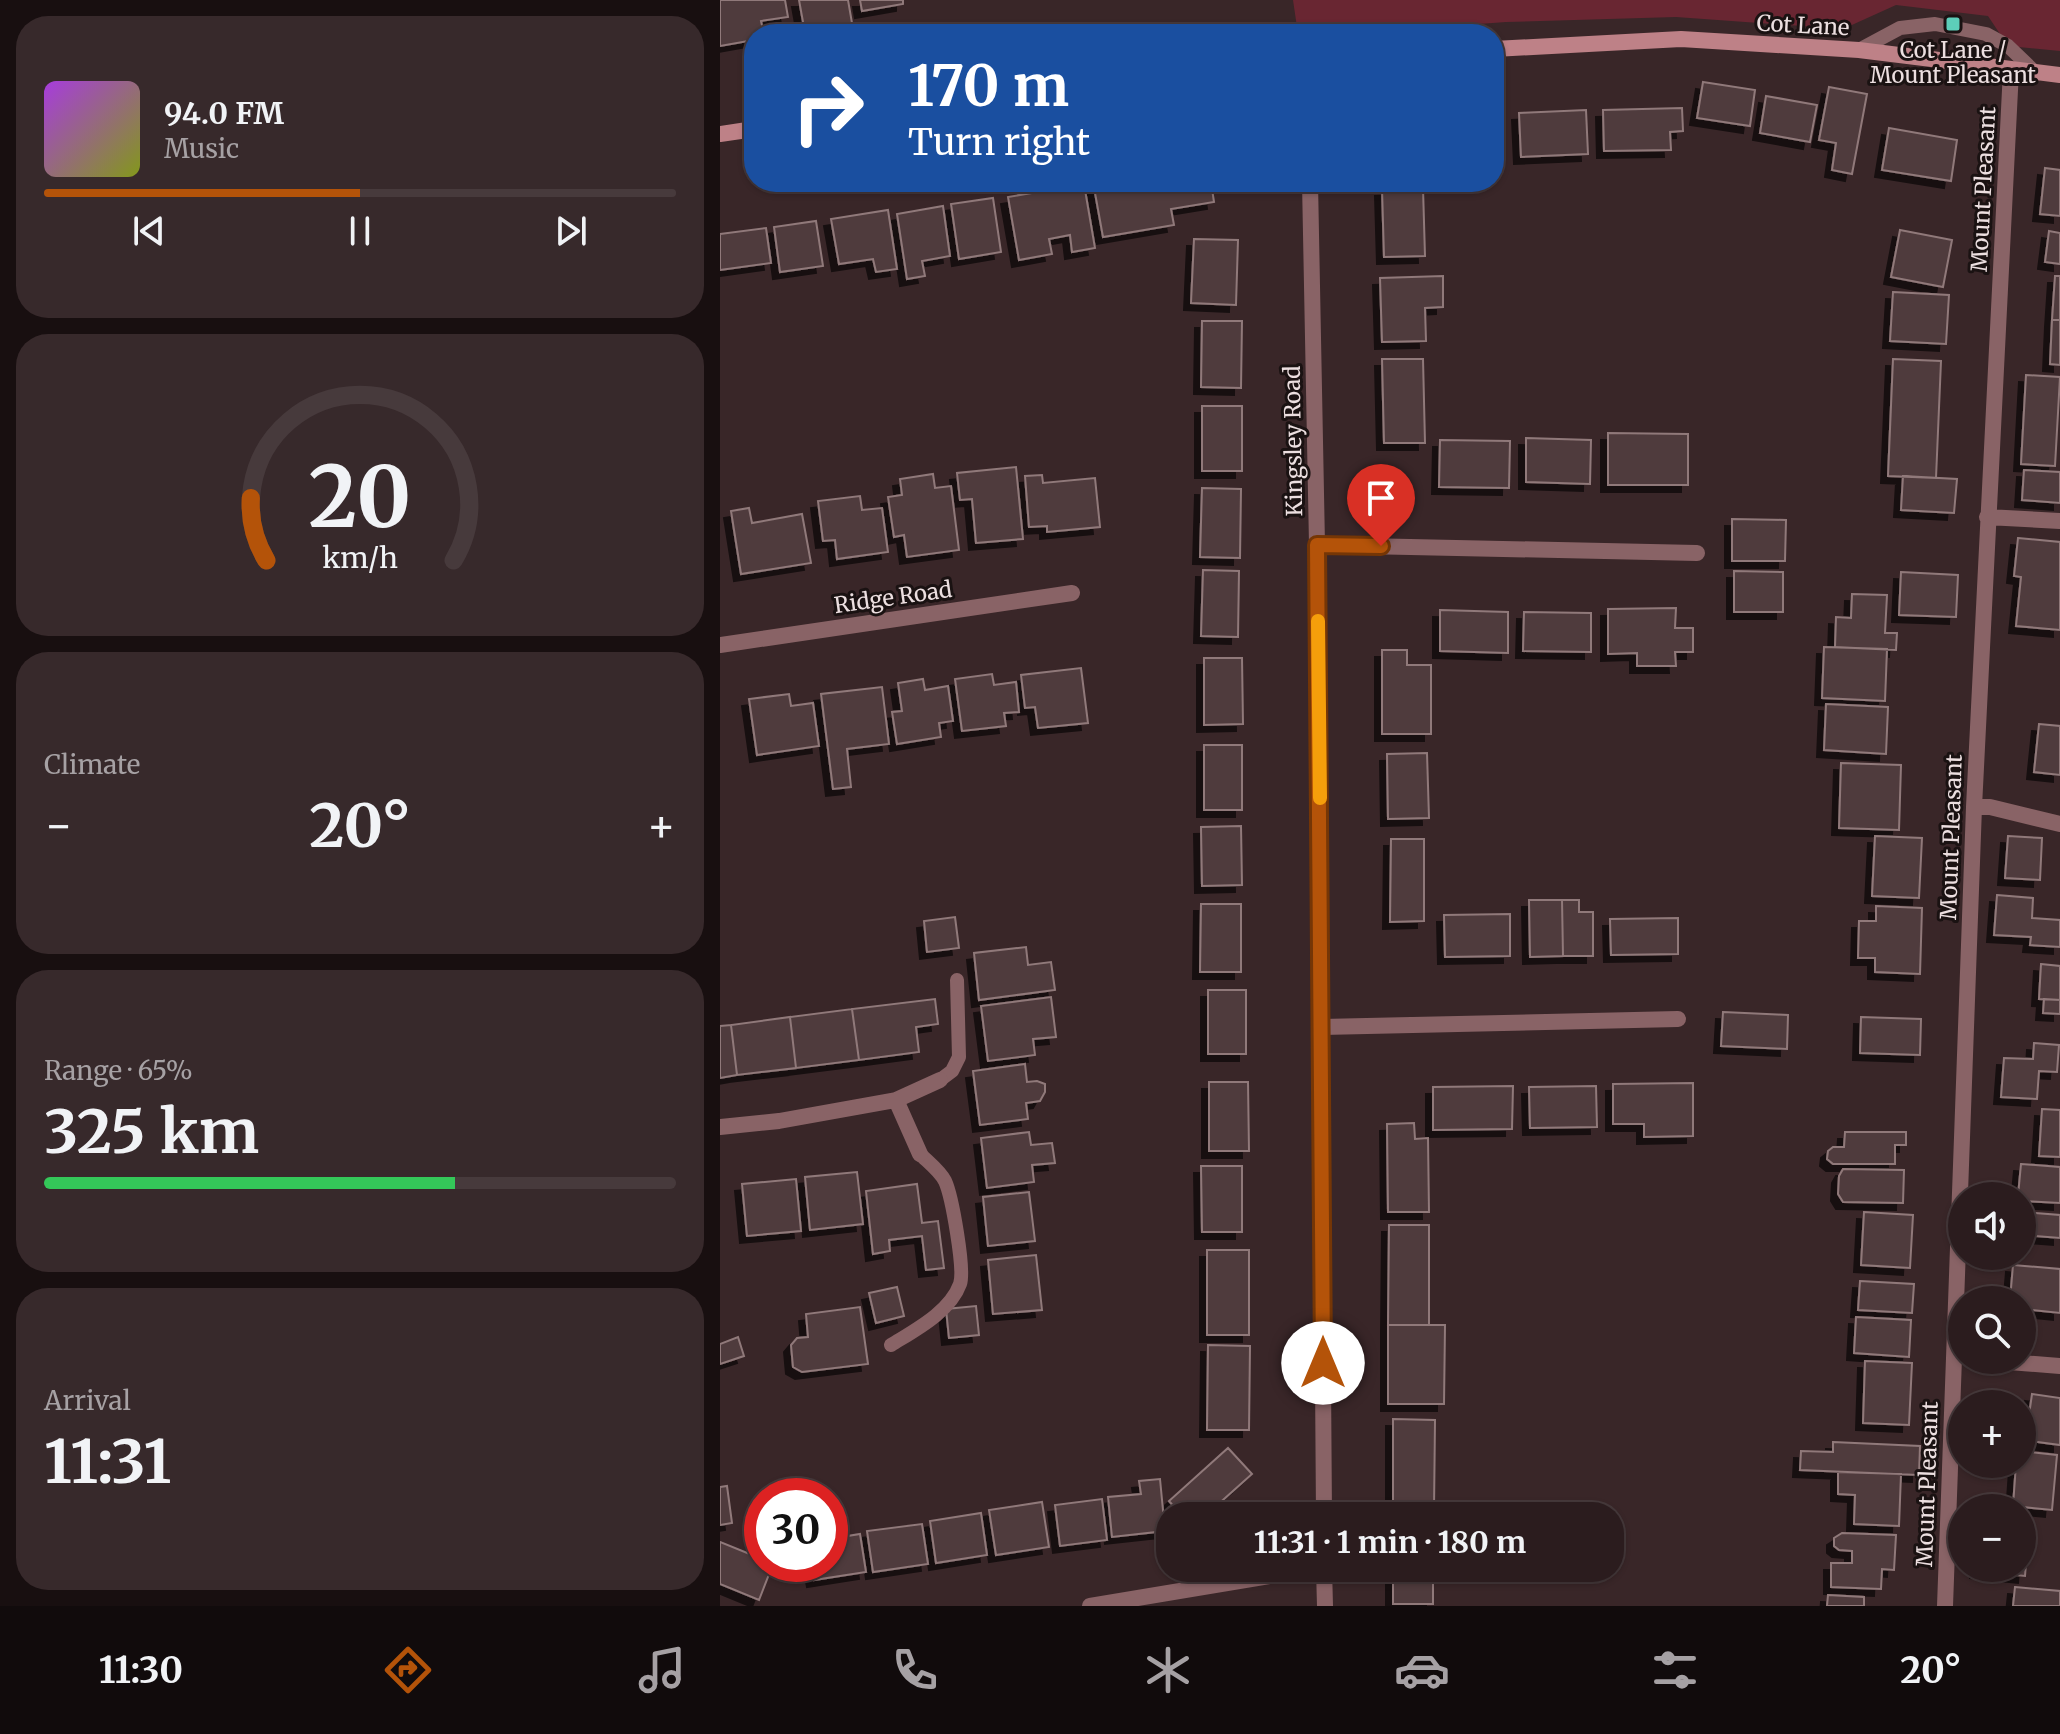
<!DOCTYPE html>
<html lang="en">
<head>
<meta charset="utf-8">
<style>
	body { margin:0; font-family:Merriweather,serif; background:#37292b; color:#f1f3f6; height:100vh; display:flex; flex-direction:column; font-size:30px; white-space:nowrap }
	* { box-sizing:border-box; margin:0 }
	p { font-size:26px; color:#a6a1a4 }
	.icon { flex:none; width:44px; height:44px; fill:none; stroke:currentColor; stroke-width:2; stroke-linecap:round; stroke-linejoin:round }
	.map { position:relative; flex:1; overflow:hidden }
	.side { display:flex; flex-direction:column; gap:16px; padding:16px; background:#180f10; width:720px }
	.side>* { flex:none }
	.top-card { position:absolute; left:24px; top:24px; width:760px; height:168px; border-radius:32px; box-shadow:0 2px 6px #0004,0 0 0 2px #473a3c; background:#1a4fa0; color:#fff; overflow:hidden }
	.fabs { position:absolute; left:1228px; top:1182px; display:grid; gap:16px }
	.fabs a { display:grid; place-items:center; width:88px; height:88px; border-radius:50%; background:#2b1c1e; box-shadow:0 2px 6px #0004,0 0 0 2px #473a3c; font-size:40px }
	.speed { position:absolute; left:24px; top:1478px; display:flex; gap:16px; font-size:40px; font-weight:700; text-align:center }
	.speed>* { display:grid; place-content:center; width:104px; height:104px; border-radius:50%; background:#2b1c1e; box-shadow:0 2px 6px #0004,0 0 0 2px #473a3c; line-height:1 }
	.speed .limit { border:12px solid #d22; background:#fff; color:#111 }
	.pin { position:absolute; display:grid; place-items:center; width:68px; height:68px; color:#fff; margin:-82px -34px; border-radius:50% 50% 50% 0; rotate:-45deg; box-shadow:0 0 8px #0007 }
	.pin .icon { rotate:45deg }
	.me { position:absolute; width:88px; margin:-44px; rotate:0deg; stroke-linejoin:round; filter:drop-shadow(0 0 6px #0008) }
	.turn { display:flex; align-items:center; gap:28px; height:168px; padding:0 32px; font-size:36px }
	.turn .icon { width:104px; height:104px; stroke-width:2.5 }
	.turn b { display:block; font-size:56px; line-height:68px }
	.big { font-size:60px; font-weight:700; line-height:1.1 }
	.side .tile { flex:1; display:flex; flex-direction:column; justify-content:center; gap:12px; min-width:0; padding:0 28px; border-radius:32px; background:#37292b }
	.side .dial { align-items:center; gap:0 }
	.dial svg { height:208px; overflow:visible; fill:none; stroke:#473a3c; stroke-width:7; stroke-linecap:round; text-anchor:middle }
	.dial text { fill:#f1f3f6; stroke:none }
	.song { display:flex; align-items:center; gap:24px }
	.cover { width:96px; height:96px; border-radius:12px; background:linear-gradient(135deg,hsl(280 70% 55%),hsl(70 70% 35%)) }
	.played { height:8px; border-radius:4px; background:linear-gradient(90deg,#b45309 50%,#473a3c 50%) }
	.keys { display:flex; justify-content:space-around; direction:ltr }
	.heat { display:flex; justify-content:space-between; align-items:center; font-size:44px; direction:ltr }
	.charge { height:12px; border-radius:6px; background:linear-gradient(90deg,#34c759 65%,#473a3c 0) }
	.trip { position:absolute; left:436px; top:1502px; width:468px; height:80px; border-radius:32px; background:#2b1c1e; box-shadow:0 2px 6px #0004,0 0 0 2px #473a3c; font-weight:700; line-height:80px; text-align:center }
	.dock { display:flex; height:128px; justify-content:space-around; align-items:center; background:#110b0c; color:#a6a1a4 }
	.dock .icon { width:56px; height:56px }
	.dock .on { color:#b45309 }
	.dock b { font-size:36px; color:#f1f3f6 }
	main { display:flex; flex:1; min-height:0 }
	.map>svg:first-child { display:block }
</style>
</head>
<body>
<main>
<section class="side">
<div class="tile">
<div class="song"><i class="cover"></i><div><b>94.0 FM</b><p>Music</p></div></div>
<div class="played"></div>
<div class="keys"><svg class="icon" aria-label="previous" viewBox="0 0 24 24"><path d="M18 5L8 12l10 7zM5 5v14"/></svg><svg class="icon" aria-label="pause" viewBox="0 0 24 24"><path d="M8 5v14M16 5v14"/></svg><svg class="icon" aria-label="next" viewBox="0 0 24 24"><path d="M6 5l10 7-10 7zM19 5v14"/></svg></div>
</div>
<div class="tile dial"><svg viewBox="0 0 100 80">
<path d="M14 69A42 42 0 1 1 86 69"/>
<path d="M14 69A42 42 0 0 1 8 45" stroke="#b45309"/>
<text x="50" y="56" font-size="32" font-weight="700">20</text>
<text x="50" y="72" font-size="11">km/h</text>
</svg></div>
<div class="tile"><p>Climate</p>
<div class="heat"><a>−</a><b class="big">20°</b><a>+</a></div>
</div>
<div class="tile"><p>Range · 65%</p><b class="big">325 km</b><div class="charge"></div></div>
<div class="tile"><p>Arrival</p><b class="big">11:31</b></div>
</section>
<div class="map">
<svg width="1340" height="1606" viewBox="0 0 1340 1606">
	<defs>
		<filter id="shadow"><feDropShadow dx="-7" dy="7" stdDeviation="0" flood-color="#0009"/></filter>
	</defs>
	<rect width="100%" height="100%" fill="#392628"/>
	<path fill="#692632" d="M573,0H1340V51L1288,46L1268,16L1176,5L1123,29L956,17L786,22L623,34H578Z"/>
	<path fill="#4f3b3d" stroke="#90797a" stroke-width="2" filter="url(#shadow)" d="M0,0H65L68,17L41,21L44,34H34V40L0,46Z
		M79,0H128L132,23L85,33Z
		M140,0H183V4L142,11Z
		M983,82L1035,90L1030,126L977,118Z
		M1109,87L1147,94L1132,174L1112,170L1116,143L1099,140Z
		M1046,96L1097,105L1090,142L1040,133Z
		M962,108L963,131L950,132L951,150L884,151L883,110Z
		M866,110L868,154L801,157L799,113Z
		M774,121H782L784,162L774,163Z
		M1169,128L1237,140L1231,181L1162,170Z
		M1325,168L1340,170V216L1320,214Z
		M373,182H491L494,202L451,209L454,225L383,237Z
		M364,184L375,248L352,252L350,235L329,239L332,254L299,260L288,197Z
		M703,188L705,256L664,257L662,189Z
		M273,198L281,252L239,259L231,204Z
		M223,206L230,256L202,261L205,276L187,279L177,214Z
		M168,210L177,269L156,272L153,259L119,264L111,219Z
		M96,221L103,266L60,272L54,227Z
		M46,228L51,263L0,270V234Z
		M1180,230L1232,240L1223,287L1171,277Z
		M1329,231L1340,233V264L1325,262Z
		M474,239L518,240L516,305L471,303Z
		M723,276V307L705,308L706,341L662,342L660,278Z
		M1335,276H1340V320H1332Z
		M1173,292L1229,295L1226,344L1170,341Z
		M1332,320H1340V365L1330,364Z
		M482,321H522L521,388L481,387Z
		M662,359H703L705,443H664Z
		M1173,359L1221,361L1216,478L1168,476Z
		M1306,375L1340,377L1335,466L1301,464Z
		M482,406H522V471H482Z
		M888,433L968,434V485H888Z
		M806,438L871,440L870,484L806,482Z
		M720,440L790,441L789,488L719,487Z
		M296,467L303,539L256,543L252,499L240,500L237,473Z
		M1304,470L1340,472V503L1302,500Z
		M213,474L215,488L231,486L239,550L187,557L184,535L174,537L168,497L182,495L180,479Z
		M322,475L323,483L375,478L380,527L327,532V526L309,527L305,476Z
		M1183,476L1237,479L1234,513L1181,510Z
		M482,488L521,489L520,558L480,557Z
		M140,496L142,510L162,508L168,552L117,559L115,540L103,541L98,501Z
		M29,508L32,523L82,514L91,563L21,574L11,511Z
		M1012,519L1066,520L1065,561H1012Z
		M1298,538L1340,542V630L1296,626L1301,577L1294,576Z
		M483,570L519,571L518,637L481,636Z
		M1014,571L1063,572V612H1014Z
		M1181,572L1238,575L1236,617L1179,615Z
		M1132,594L1167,595L1165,633H1177L1176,650L1115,647L1116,617L1131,618Z
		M956,608L955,628H973V652H955L956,666H917V653L888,654V609Z
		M720,610L788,612V653L720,651Z
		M804,612L871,613V652L803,651Z
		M1104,647L1167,649L1165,701L1102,698Z
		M662,650H687V665H711V734H662Z
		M484,658H522L523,724L484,725Z
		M361,668L368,723L318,728L315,707L305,708L301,675Z
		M272,674L274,685L296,682L299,712L284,713L286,726L242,731L235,679Z
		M203,679L205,690L228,686L233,721L219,723L221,737L177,744L172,712L182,711L178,683Z
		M162,687L169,744L127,749L131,787L113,789L101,694Z
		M69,694L71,706L93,703L99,746L37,755L29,699Z
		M1106,704L1168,707L1166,754L1104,750Z
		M1319,724L1340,726V775L1314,772Z
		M484,745H522V810H484Z
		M707,753L709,818L668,819L667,754Z
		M1121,763L1181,765L1179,830L1119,828Z
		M521,826L522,885L482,886L481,827Z
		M1155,836L1202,838L1199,898L1152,896Z
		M1288,836L1322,838L1320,880L1285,878Z
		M671,839H704V921L670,922Z
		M1277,895L1313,898L1312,918L1340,920V947L1310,945L1311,937L1274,935Z
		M809,900H842L843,956L810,957Z
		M842,900H859V912H873V956H843Z
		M481,904H521V972H480Z
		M1156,906L1202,908L1200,974L1155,972V958H1138L1139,921H1156Z
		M790,914V956L725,957L724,915Z
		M235,917L239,948L207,952L204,921Z
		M958,918V954L891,955L890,919Z
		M306,947L308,965L331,962L335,990L259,1000L254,953Z
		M1321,964L1340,966V1000L1319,999Z
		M488,990H526V1054H488Z
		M331,997L336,1037L313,1039L315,1055L268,1061L261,1006Z
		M215,999L218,1024L196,1027L199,1052L139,1060L132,1009Z
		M1324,999L1340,1000V1014L1323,1013Z
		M132,1009L139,1060L76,1068L70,1017Z
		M1003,1012L1068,1015L1067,1049L1001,1046Z
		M70,1017L76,1068L17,1075L11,1025Z
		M1141,1017L1201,1019L1200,1055L1140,1053Z
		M11,1025L17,1075L0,1078V1026Z
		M1314,1043L1339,1045L1337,1072L1319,1071L1317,1099L1281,1097L1284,1058L1313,1059Z
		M305,1064L307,1082L317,1081L325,1084V1092L320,1101L306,1103L308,1119L260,1125L253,1071Z
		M489,1082H528L529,1151H489Z
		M973,1083V1136L924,1137V1124H893V1084Z
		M793,1086L792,1129L713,1130V1087Z
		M876,1086L877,1127L810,1128L809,1087Z
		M1322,1109L1340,1110V1157L1319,1156Z
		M694,1123L695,1139L708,1138L709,1212H668L667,1124Z
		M309,1132L311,1145L332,1143L335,1163L312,1165L314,1182L267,1188L261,1138Z
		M1125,1132H1186V1145H1175V1164H1113L1107,1159L1108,1151L1113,1147H1124Z
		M1301,1164L1340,1167V1203L1302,1201V1196H1298Z
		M481,1166H522V1232H482Z
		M1123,1169L1184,1170L1183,1203L1123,1202L1118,1194L1119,1176Z
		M137,1172L143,1224L90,1230L85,1177Z
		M76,1179L81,1231L27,1236L22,1184Z
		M197,1184L202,1223L218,1221L224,1268L206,1270L202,1236L169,1240L170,1251L153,1254L146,1191Z
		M309,1192L315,1241L268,1246L263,1197Z
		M1144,1212L1193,1215L1190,1268L1141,1265Z
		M1302,1212L1340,1215V1238L1302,1235Z
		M669,1225H709V1325H668Z
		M487,1250H529V1335H487Z
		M316,1255L322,1310L273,1314L268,1260Z
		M1293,1265L1340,1269V1313L1302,1309V1300H1290Z
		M1140,1281L1194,1284L1192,1313L1138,1310Z
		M177,1287L184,1316L156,1323L149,1293Z
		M256,1306L259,1335L229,1338L226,1309Z
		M140,1307L148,1364L82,1372L73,1367L71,1345L77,1338L88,1337L86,1314Z
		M1136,1317L1191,1320L1189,1357L1134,1353Z
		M668,1325H725L724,1404H668Z
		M18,1337L24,1356L0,1364V1344Z
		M488,1345L530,1346L529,1430H487Z
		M1145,1361L1192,1363L1189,1425L1143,1423Z
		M1312,1394L1340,1398V1445L1302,1440V1414L1309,1415Z
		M673,1419L715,1420L714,1510H673Z
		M1113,1442L1200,1446L1199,1475L1080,1470L1081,1451L1113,1452Z
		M508,1448L532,1474L485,1516H462L449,1501Z
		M1302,1451L1337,1455L1332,1510L1293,1506L1296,1464H1302Z
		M1118,1472L1181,1474L1179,1526L1134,1524L1135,1495L1118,1494Z
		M440,1479L445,1531L392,1537L388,1497L421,1494L419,1481Z
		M7,1486L12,1523L0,1525V1487Z
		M382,1499L387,1540L340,1546L335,1505Z
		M322,1502L329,1547L276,1555L269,1510Z
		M673,1510H714V1516H673Z
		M261,1513L267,1555L216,1563L210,1521Z
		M202,1524L208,1564L153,1572L147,1531Z
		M110,1525H113L115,1538L140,1534L146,1572L94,1580L91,1564H110Z
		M1302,1525L1309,1526L1305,1576L1257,1571V1568H1302Z
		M1122,1533L1176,1535L1174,1570L1162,1569L1161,1589L1111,1587V1563H1132V1551L1119,1550L1114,1546V1538Z
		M0,1542L42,1559V1564H53L39,1600L0,1584Z
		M673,1568H713V1604H673Z
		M1295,1587L1340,1591V1606H1293Z
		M1108,1595L1144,1597V1606H1107Z"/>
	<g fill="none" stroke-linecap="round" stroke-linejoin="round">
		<path stroke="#896366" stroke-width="14" d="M1139,50L1180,28L1215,24L1266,34L1288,46L1317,74
			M220,1080L232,1071L239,1057L237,980
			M171,1345C195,1330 230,1312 240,1284C245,1270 232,1196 225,1181C220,1171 208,1162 200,1154"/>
		<path stroke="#896366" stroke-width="16" d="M590,182L597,545L604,1516
			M1267,517L1340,521
			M597,545L977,553
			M0,645L352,593
			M1254,807H1270L1340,824
			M602,1027L958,1019
			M176,1100L200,1154
			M0,1127L59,1121L176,1100L220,1080
			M1263,1360L1340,1366
			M604,1568L605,1606
			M370,1606L597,1568
			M1225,1606L1254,807L1291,70"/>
		<path stroke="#be8187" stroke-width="16" d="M774,49L961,39L1139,50L1340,75
			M0,134L34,129"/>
	</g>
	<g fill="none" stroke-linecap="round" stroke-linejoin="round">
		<g stroke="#753606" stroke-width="20">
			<path id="route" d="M603,1363L597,545L661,546"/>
		</g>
		<use href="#route" stroke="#b45309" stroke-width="14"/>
		<path stroke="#f59e0b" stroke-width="14" d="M598,621L600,798"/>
	</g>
	<rect fill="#5dceb9" stroke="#1a1212" stroke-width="3" x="1225" y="16" width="16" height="16" rx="4"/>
	<g text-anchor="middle" stroke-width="6" stroke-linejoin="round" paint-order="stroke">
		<g font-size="22" fill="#ecdfe0" stroke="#1a1212">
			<text transform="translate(1083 25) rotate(3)" y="8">Cot Lane</text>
			<text transform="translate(1263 189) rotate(-87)" y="8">Mount Pleasant</text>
			<text transform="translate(573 441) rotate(-91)" y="8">Kingsley Road</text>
			<text transform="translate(173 597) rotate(-8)" y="8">Ridge Road</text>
			<text transform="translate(1231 837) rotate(-88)" y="8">Mount Pleasant</text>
			<text transform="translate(1207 1484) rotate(-88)" y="8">Mount Pleasant</text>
		</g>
		<g font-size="22" fill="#ecdfe0" stroke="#1a1212">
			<text x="1233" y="58">Cot Lane /<tspan x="1233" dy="25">Mount Pleasant</tspan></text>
		</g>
	</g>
</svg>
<div class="fabs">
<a><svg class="icon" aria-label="sound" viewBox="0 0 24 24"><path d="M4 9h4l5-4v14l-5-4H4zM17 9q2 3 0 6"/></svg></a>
<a><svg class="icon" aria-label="search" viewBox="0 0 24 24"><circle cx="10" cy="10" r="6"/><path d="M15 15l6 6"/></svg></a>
<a>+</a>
<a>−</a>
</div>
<div class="speed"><div class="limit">30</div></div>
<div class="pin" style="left:661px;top:546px;background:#d93025"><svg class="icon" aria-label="arrive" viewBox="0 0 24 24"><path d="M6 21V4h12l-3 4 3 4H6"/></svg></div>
<svg class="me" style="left:603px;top:1363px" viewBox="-20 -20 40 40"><circle r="19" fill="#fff"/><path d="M0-13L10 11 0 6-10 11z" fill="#b45309"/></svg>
<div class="trip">11:31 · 1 min · 180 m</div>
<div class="top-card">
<div class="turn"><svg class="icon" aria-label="right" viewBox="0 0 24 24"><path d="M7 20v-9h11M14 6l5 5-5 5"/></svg><div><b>170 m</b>Turn right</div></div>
</div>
</div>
</main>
<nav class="dock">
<b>11:30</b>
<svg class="icon on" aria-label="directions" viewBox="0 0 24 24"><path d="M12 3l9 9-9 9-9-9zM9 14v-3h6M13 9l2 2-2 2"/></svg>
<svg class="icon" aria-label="music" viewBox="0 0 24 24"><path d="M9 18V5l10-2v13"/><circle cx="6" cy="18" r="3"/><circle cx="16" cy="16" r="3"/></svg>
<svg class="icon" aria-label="phone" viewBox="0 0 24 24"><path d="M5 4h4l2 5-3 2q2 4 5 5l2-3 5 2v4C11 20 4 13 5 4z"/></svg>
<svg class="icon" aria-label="climate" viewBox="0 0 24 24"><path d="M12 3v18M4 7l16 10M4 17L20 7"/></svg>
<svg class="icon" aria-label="car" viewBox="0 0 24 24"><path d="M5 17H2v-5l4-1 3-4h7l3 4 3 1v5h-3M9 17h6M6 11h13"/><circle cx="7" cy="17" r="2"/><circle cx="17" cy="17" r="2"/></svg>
<svg class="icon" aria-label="filters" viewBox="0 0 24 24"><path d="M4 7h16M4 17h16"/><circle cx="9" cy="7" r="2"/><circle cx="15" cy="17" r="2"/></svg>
<b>20°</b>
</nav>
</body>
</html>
